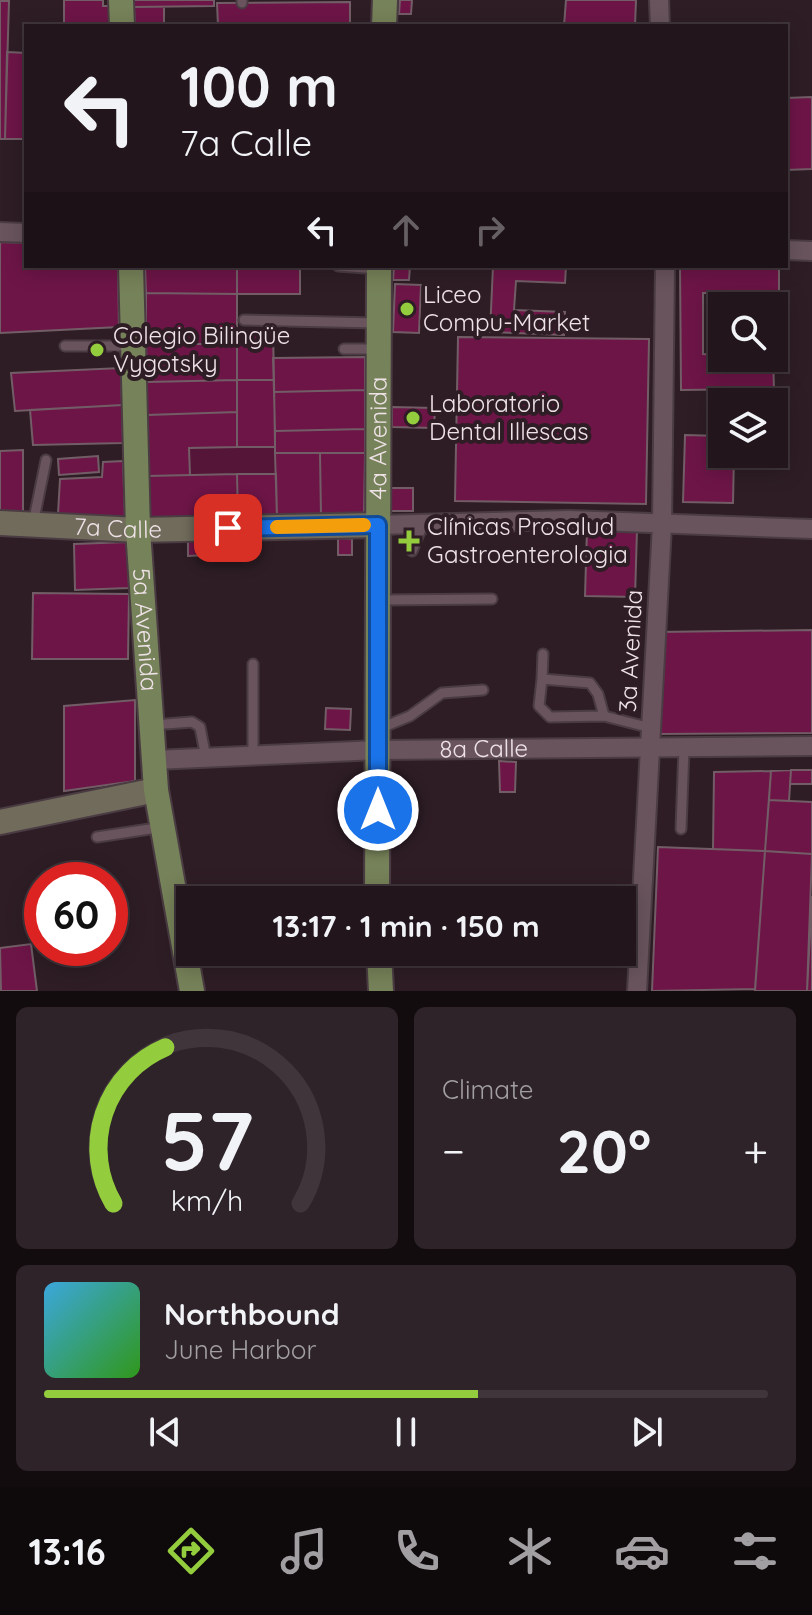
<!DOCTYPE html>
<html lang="en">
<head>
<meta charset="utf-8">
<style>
	body { margin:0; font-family:Quicksand,sans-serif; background:#2e2329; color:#f1f3f6; height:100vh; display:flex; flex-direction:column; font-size:30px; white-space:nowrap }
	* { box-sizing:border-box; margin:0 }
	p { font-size:26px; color:#a29fa3 }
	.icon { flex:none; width:44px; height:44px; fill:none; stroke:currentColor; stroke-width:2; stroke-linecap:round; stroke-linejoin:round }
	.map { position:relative; height:991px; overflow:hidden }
	.drawer { display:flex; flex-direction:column; gap:16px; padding:16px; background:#130c0f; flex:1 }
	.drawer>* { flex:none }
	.hud { position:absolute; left:24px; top:24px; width:764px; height:244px; border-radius:0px; box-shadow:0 4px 20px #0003,0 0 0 2px #3f353b; background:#22161c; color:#f1f3f6; overflow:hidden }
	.controls { position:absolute; left:708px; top:292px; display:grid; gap:16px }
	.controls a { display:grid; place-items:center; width:80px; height:80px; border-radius:0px; background:#22161c; box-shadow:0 4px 20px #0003,0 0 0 2px #3f353b; font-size:40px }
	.speed { position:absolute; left:24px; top:862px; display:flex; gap:16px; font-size:40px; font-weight:700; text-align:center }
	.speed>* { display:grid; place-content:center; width:104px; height:104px; border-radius:50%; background:#22161c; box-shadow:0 4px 20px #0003,0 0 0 2px #3f353b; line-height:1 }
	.speed .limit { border:12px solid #d22; background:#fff; color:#111 }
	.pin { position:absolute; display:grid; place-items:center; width:68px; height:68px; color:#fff; margin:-34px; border-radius:16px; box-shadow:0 4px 12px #0006 }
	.me { position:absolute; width:88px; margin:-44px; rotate:0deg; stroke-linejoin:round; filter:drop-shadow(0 0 6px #0008) }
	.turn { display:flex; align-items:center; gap:28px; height:168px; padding:0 24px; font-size:36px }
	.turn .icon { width:104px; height:104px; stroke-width:2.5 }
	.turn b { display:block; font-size:56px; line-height:68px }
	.lanes { display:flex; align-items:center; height:76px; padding:0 24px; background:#0003; justify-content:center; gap:40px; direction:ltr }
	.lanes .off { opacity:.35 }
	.big { font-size:60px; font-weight:700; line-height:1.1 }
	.drawer .card { flex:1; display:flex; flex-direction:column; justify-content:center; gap:12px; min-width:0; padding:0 28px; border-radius:12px; background:#2e2329 }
	.drawer .dial { align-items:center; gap:0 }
	.dial svg { height:208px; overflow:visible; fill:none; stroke:#3f353b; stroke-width:7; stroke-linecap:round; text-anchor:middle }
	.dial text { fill:#f1f3f6; stroke:none }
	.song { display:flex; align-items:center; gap:24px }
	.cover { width:96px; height:96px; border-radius:12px; background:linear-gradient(135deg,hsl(200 70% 55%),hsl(110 70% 35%)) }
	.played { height:8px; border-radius:4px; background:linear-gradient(90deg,#93cc3d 60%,#3f353b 60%) }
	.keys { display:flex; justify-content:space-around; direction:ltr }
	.heat { display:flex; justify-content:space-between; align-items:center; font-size:44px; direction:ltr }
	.drawer .tiles { flex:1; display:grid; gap:16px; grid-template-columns:1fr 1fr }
	.card:last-child { grid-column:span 2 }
	.trip { position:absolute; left:176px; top:886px; width:460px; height:80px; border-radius:0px; background:#22161c; box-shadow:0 4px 20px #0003,0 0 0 2px #3f353b; font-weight:700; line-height:80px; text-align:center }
	.dock { display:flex; height:128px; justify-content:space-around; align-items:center; background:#0e090b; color:#a29fa3 }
	.dock .icon { width:56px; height:56px }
	.dock .on { color:#93cc3d }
	.dock b { font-size:36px; color:#f1f3f6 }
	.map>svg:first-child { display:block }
</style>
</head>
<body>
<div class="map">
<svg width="812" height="991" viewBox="0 0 812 991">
	<rect width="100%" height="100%" fill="#2e1d25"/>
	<path fill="#551538" d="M275,447L276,474L190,475L189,448Z"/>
	<path fill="#6d1547" stroke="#725d66" stroke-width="2" d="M64,0H103V6H111L112,26H64Z
		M134,0H214V6L134,7Z
		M400,0H412L411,14H399Z
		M566,0H636L635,26H564Z
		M0,1H9L5,139H0Z
		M350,2V26H218L217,3Z
		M134,7H164V26H135Z
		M7,52L26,53V139H5Z
		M812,97V169L786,170V98Z
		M0,242L26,243V266H118L119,327L0,333Z
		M145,266H237V294L146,293Z
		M237,266H300V294H237Z
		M394,266H410L409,280H393Z
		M493,266H566L565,283L516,281L514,310L565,312L564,335L490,332Z
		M680,266H779V326H774V306H751V292L703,293V354L773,358L774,389L681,390Z
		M395,284L421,285L419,333L393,332Z
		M146,293L237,294V344H146Z
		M237,331H273L274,380H237Z
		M458,337L649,339L646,504L455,501Z
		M146,344H237V380L147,382Z
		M365,357V390L274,392L273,358Z
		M121,368L122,405L15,411L11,373Z
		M237,380V412L147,415V382Z
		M237,380H274L275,447H237Z
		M365,390V429L275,431L274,392Z
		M122,405L123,443L33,445L30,410Z
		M392,407L435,408L434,428L392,427Z
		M237,412V447L189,448L190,475L147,476V415Z
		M365,429V453H275V431Z
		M685,435L722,436V454H734L733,503L683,502Z
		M23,450V512L0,511V451Z
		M275,453H320L321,516L277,518Z
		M320,453H365L364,515L321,516Z
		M98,456L99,472L59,475L58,459Z
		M123,461L125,517L58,514L60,479L102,477L103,462Z
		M237,474L238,518L148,521L147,476Z
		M237,474H276L277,518H238Z
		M391,488H413V511H391Z
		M587,529L637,530L635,597L585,596Z
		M209,534H229V555H209Z
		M209,534V555L188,556V535Z
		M338,538L352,539V555H338Z
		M128,542L129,588L75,590L74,544Z
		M33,593L129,594L128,659H32Z
		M812,630V733L657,734L658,632Z
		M135,700V781L64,791V706Z
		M326,708L351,709L350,730L325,729Z
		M499,761L516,762L515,792H500Z
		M791,770L789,801L769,800L771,771Z
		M791,770H812V784H790Z
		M771,771L765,851L713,849L714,772Z
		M769,800L812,802V854L765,851Z
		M658,847L765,851L755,989L652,991Z
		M765,851L812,854L807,991H755Z
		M812,896V991H807Z
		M31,944L37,991H1L0,948Z"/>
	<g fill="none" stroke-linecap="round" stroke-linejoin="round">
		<g stroke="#4a3c42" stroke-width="13">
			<path id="service" d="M242,0V3
				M338,266L378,269
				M244,320L376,323
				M65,346H133
				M344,349H375
				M33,524L46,460
				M412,551L423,524
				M379,600L492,599
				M542,679L543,654
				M604,716L598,694L590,683L542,679L539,706L550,717L604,716L651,728
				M152,725L192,722L200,727L206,758
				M381,728L410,716L442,693L483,690
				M253,756V664
				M681,829L684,748
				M97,837L163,827"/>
		</g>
		<g stroke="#4a3c42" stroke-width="22">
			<g id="minor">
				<path d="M659,0L660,26"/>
				<path d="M0,232L26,233"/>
				<path d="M786,250L812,251"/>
				<path d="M378,525L569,520L812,529"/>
				<path id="s1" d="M154,760L378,750L812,746"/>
				<path d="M637,991L662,525L665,266"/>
			</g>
		</g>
		<g stroke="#4a3c42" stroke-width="28">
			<g id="secondary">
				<path id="s2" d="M0,523L138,530L378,525"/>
				<path d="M0,822L156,790"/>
			</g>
		</g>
		<g stroke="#4a3c42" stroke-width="28">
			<g id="primary">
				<path d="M121,0L122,26"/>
				<path d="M384,26L385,0"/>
				<path id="s3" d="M131,266L138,530L156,790L192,991"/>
				<path id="s4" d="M377,900L379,266"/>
				<path d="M379,952L381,991"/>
			</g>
		</g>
		<use href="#service" stroke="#69545d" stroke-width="9"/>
		<use href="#minor" stroke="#69545d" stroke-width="18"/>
		<use href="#secondary" stroke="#706b5b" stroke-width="24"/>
		<use href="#primary" stroke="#768259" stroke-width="24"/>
	</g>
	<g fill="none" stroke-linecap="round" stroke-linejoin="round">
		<g stroke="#114b97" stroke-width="20">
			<path id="route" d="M228,528L378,525V810"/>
		</g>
		<use href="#route" stroke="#1a73e8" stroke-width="14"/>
		<path stroke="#f59e0b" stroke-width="14" d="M277,527L364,525"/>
	</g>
	<g fill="#93cc3d" stroke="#2e1d25" stroke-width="3">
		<circle cx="407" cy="309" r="8"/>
		<circle cx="97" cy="350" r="8"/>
		<circle cx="413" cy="418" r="8"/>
		<path d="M405 529h8v8h8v8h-8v8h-8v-8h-8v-8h8z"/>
	</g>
	<g text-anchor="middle" stroke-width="8" stroke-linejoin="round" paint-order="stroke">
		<g font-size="24" fill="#eee2e7" stroke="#2e1d25" text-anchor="start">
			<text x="423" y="303">Liceo<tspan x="423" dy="28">Compu-Market</tspan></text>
			<text x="113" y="344">Colegio Bilingüe<tspan x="113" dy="28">Vygotsky</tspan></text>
			<text x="429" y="412">Laboratorio<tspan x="429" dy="28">Dental Illescas</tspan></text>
			<text x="427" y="535">Clínicas Prosalud<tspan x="427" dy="28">Gastroenterologia</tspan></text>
		</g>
		<g font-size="24" fill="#eee2e7" stroke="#2e1d25">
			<text dy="8" stroke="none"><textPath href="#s4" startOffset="462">4a Avenida</textPath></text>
			<text dy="8" stroke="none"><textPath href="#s2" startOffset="118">7a Calle</textPath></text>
			<text dy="8" stroke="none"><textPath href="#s3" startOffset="364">5a Avenida</textPath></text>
			<text transform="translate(631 651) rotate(-87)" y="8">3a Avenida</text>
			<text dy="8" stroke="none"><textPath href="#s1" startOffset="330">8a Calle</textPath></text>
		</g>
	</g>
</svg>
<div class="controls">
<a><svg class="icon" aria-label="search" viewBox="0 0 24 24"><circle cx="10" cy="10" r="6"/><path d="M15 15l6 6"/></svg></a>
<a><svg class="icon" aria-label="layers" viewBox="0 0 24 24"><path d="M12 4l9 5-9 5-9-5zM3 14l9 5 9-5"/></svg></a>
</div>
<div class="speed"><div class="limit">60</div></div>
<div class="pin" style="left:228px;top:528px;background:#d93025"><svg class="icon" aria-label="arrive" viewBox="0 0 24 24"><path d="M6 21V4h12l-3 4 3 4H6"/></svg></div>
<svg class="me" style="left:378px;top:810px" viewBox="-20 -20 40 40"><circle r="17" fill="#1a73e8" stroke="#fff" stroke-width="3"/><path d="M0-11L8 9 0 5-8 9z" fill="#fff"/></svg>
<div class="trip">13:17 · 1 min · 150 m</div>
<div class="hud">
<div class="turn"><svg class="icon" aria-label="left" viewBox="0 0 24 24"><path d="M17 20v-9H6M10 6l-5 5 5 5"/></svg><div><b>100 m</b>7a Calle</div></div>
<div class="lanes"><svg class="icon" aria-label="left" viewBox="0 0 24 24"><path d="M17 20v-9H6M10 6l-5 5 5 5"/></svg><svg class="icon off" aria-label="ahead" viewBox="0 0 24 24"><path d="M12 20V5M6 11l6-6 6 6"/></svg><svg class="icon off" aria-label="right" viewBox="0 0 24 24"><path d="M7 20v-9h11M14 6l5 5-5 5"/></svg></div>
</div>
</div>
<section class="drawer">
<div class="tiles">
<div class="card dial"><svg viewBox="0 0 100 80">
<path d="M14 69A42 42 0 1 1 86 69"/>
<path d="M14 69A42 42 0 0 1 34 9" stroke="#93cc3d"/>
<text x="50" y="56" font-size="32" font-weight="700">57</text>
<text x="50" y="72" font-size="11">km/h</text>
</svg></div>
<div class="card"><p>Climate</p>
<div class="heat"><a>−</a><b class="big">20°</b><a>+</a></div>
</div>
<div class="card">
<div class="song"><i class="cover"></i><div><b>Northbound</b><p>June Harbor</p></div></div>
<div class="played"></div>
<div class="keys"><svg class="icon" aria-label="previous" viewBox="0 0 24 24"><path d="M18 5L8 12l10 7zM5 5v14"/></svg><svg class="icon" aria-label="pause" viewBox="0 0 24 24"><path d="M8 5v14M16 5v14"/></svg><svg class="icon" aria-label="next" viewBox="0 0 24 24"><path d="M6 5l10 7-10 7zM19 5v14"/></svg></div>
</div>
</div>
</section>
<nav class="dock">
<b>13:16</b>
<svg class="icon on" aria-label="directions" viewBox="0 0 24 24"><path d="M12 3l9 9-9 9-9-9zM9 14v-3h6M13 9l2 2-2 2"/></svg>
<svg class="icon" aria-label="music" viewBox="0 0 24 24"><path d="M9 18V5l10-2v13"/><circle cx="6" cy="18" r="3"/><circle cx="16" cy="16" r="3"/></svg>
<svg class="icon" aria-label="phone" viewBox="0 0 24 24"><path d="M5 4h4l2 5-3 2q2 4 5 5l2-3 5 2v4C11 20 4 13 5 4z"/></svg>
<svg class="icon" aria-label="climate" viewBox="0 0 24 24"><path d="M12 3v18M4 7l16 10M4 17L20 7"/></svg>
<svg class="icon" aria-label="car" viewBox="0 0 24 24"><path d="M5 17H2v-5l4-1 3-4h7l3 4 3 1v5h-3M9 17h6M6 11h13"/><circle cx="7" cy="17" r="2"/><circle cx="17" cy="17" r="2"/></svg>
<svg class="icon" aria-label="filters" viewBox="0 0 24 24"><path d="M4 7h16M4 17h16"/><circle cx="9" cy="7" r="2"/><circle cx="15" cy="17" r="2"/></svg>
</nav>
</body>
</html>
